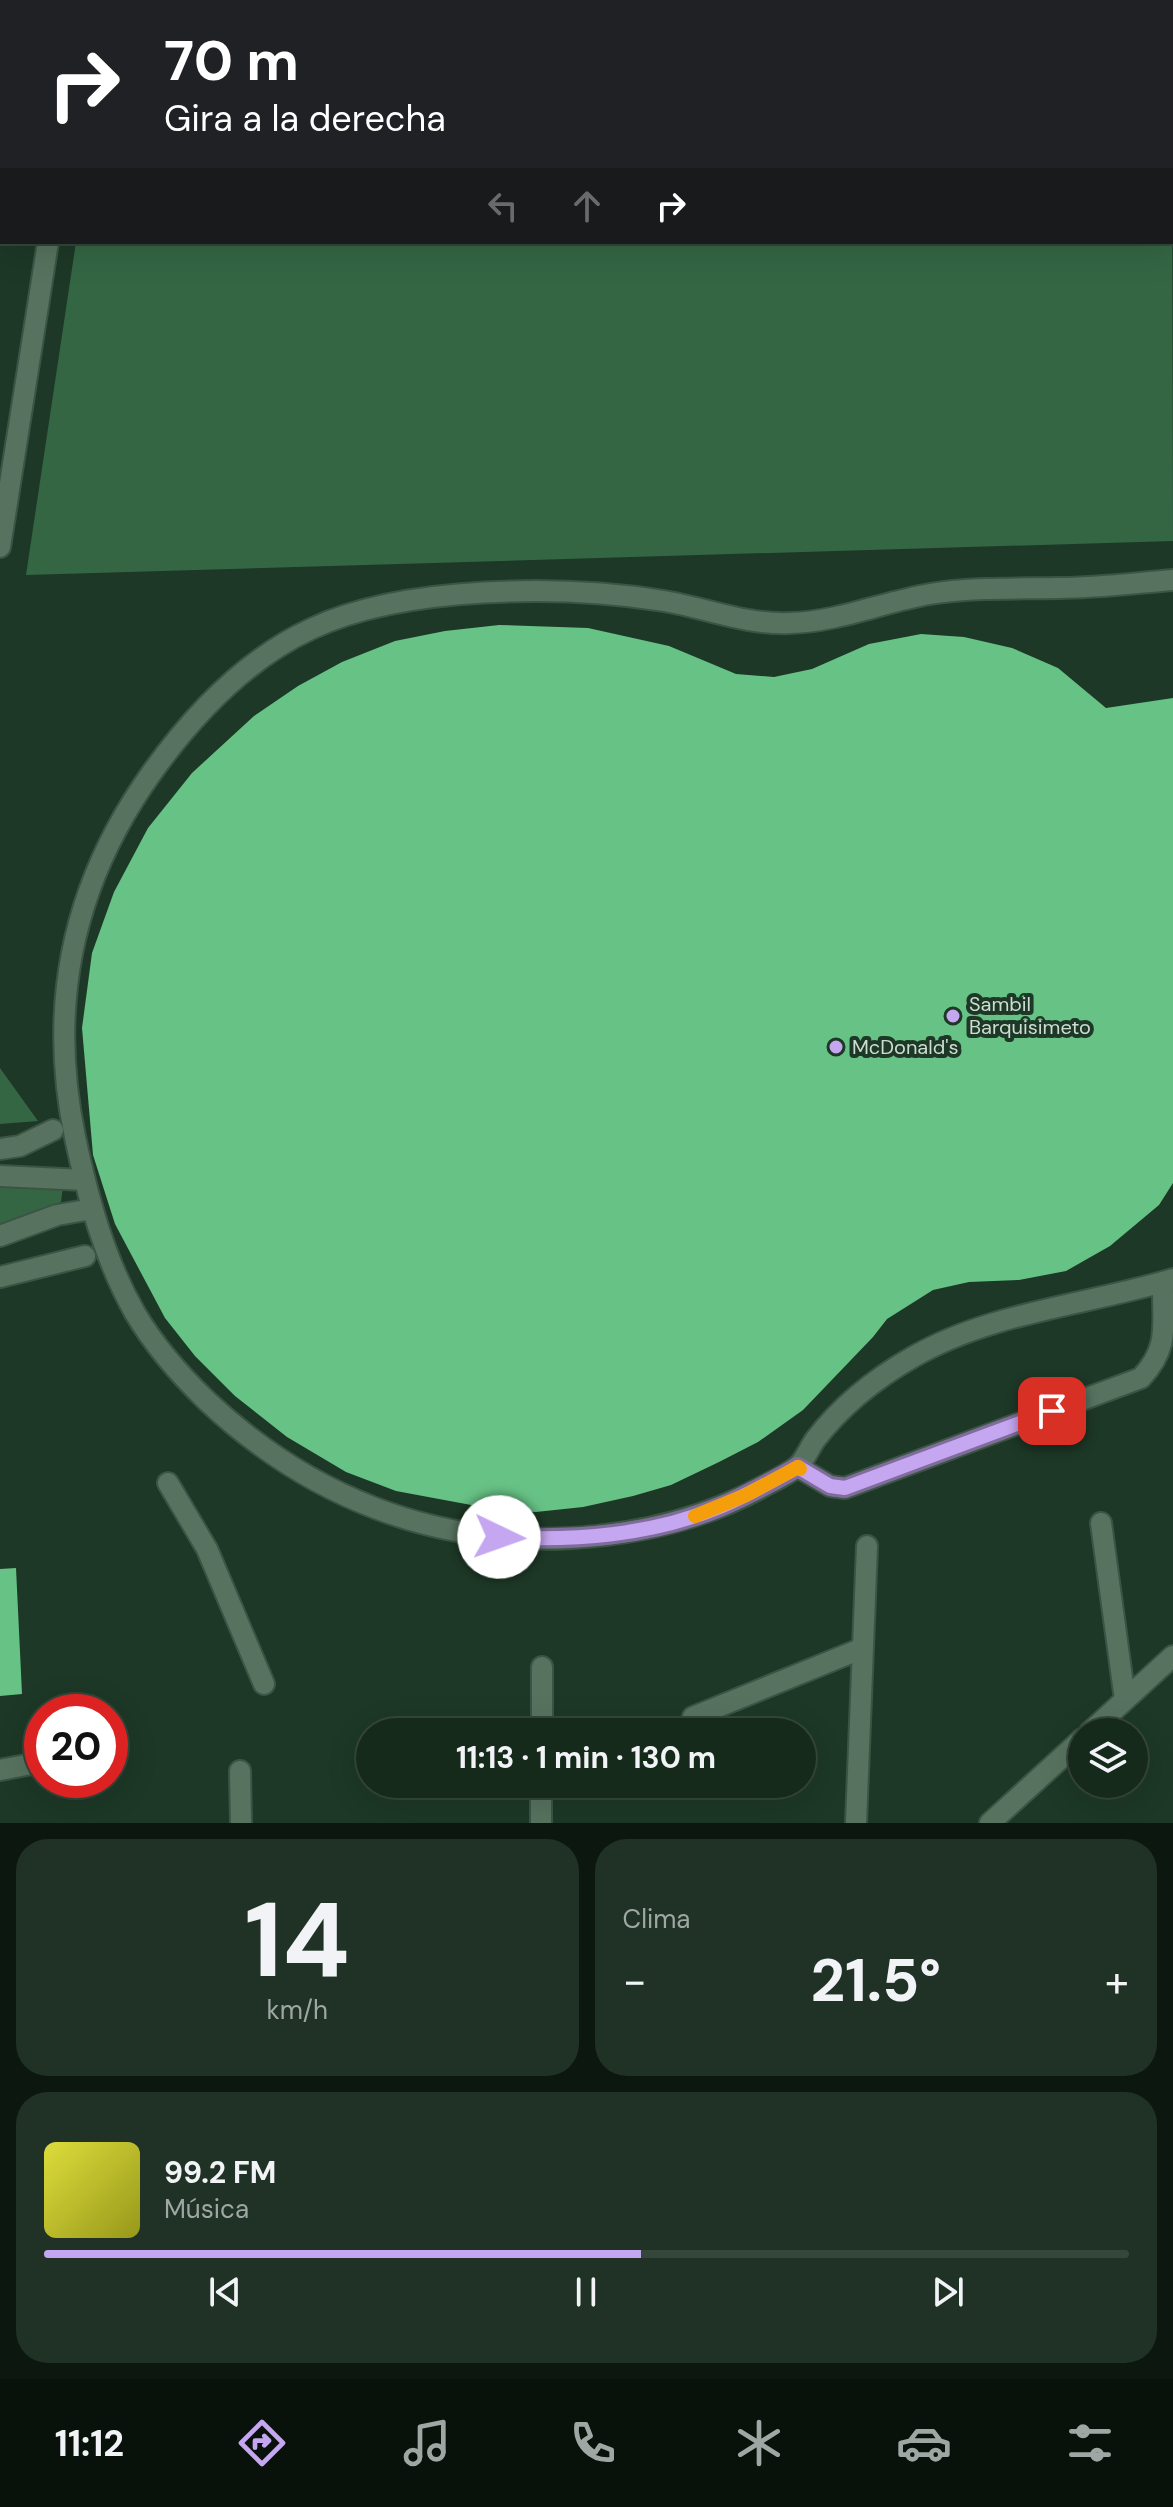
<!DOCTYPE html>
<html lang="es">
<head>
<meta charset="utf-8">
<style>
	body { margin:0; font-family:"DM Sans",sans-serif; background:#1f3225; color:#f1f3f6; height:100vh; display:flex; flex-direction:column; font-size:30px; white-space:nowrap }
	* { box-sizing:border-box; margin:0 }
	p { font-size:26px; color:#9ea7a3 }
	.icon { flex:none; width:44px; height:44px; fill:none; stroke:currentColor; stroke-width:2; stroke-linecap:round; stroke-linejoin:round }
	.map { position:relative; height:1823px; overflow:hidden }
	.panel { display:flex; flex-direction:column; gap:16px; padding:16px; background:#0c170f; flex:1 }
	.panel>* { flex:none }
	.hud { position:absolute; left:0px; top:0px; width:1174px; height:244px; box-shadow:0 8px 32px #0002,0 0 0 2px #35463b; background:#202124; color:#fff; overflow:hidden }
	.buttons { position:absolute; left:1068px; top:1718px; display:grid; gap:16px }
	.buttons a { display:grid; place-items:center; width:80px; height:80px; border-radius:50%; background:#162a1c; box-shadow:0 8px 32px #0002,0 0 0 2px #35463b; font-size:40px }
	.speed { position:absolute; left:24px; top:1694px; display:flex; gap:16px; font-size:40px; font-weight:700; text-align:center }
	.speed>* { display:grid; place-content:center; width:104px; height:104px; border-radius:50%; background:#162a1c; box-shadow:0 8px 32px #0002,0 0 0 2px #35463b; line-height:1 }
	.speed .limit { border:12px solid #d22; background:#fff; color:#111 }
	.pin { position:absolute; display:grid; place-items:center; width:68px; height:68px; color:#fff; margin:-34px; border-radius:16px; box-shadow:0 4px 12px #0006 }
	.me { position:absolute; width:88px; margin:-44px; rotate:93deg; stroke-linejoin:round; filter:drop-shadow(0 0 6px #0008) }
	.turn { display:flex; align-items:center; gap:28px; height:168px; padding:0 32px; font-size:36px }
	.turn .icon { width:104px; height:104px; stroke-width:2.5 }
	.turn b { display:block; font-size:56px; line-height:68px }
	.lanes { display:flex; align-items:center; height:76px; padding:0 32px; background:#0003; justify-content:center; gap:40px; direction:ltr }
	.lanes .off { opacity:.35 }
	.big { font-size:60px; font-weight:700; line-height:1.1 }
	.panel .widget { flex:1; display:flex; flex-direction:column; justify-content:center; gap:12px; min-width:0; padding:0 28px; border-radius:32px; background:#1f3225 }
	.panel .dial { align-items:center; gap:0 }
	.dial b { font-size:104px; line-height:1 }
	.song { display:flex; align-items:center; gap:24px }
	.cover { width:96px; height:96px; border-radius:12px; background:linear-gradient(135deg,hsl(60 70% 55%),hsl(60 70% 35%)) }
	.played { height:8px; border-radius:4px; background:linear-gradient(90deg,#c5a6f0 55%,#35463b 55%) }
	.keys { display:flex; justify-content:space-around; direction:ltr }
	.heat { display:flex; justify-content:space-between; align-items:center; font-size:44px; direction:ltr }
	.panel .tiles { flex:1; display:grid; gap:16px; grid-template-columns:1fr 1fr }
	.widget:last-child { grid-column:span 2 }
	.trip { position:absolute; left:356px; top:1718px; width:460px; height:80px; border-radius:40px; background:#162a1c; box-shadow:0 8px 32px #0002,0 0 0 2px #35463b; font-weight:700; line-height:80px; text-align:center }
	.tabs { display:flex; height:128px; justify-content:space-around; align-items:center; background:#09110b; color:#9ea7a3 }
	.tabs .icon { width:56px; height:56px }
	.tabs .current { color:#c5a6f0 }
	.tabs b { font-size:36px; color:#f1f3f6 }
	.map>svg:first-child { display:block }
</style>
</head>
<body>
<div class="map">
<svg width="1173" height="1823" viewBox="0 0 1173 1823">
	<rect width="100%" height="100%" fill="#1d3826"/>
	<path fill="#346644" d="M419,0H918L922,2H419Z
		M1172,123L1173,541L26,575L76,242H1172Z
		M0,1068L38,1121L0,1124Z
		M0,1184L63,1186L61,1202L0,1229Z"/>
	<path fill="#67c286" d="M499,625L588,628L669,646L736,674L774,677L812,669L869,644L921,634L964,637L1012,648L1058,668L1106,708L1173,698V1183L1159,1205L1110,1246L1066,1271L1019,1280L969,1282L933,1290L887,1319L873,1337L803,1410L758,1442L719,1462L671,1485L633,1496L583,1507L536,1512L498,1510L396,1491L346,1472L287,1437L235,1396L195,1356L165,1318L115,1224L93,1155L82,1028L92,953L114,892L148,828L192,773L254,716L298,686L342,662L395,641L445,631Z
		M16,1568L22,1694L0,1696V1569Z"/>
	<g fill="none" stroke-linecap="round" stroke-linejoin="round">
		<g stroke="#3c5445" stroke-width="24">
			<path id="minor" d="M977,0L981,2
				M1098,0L1102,2
				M20,2V0
				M84,2L85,0
				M182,2L183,0
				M1172,35H1173
				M1172,91H1173
				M0,136L2,123
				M0,547L48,242
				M1173,580C1135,583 1097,588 1059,588C1015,589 973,587 930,594C883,602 838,622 790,623C746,625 706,608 664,601C563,585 404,585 311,629C246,659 194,714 153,771C73,882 47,1003 75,1137C88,1198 104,1258 135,1313C154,1345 180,1375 207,1401C308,1496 433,1546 572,1538C639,1534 704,1519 764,1486C775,1480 791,1473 800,1464C806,1457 810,1447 815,1440C841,1406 876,1378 913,1357C991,1312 1087,1305 1173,1279
				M0,1149L20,1146L53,1130
				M0,1176L84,1180
				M0,1236L57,1215L92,1209
				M0,1277L85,1256
				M798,1467L830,1486L845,1488L1141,1378C1171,1346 1162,1324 1163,1282
				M168,1483L207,1549L264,1684
				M1101,1523L1125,1700
				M693,1717L863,1648
				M542,1732V1667
				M1090,1732L1173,1656
				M0,1770L42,1762
				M240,1771L241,1823
				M541,1823V1784
				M856,1823L867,1546
				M990,1823L1082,1739"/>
		</g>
		<use href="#minor" stroke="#57735f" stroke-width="20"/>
	</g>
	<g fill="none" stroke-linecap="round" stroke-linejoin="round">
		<g stroke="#806c9c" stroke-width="20">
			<path id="route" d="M499,1537C574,1541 651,1536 722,1506C748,1495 773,1481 798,1467L830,1486L845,1488L1052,1411"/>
		</g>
		<use href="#route" stroke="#c5a6f0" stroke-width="14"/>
		<path stroke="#f59e0b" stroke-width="14" d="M695,1516L746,1495L798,1467L800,1469"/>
	</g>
	<g fill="#c5a6f0" stroke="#1d3826" stroke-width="3">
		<circle cx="953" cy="1016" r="8"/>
		<circle cx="836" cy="1047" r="8"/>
	</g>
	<g text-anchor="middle" stroke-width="8" stroke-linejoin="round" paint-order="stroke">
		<g font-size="20" fill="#cdddd1" stroke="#1d3826" text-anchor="start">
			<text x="969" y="1011">Sambil<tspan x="969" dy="23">Barquisimeto</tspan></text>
			<text x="852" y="1054">McDonald's</text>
		</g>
	</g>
</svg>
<div class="buttons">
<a><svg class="icon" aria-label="layers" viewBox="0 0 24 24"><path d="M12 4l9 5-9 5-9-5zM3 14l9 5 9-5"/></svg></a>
</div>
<div class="speed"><div class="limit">20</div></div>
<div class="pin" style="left:1052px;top:1411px;background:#d93025"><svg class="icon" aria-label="arrive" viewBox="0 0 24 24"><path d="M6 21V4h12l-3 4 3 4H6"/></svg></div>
<svg class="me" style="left:499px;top:1537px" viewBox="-20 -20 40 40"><circle r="19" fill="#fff"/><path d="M0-13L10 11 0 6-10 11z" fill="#c5a6f0"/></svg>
<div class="trip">11:13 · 1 min · 130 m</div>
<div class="hud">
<div class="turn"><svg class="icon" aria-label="right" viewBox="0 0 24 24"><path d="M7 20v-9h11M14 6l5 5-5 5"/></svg><div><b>70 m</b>Gira a la derecha</div></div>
<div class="lanes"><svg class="icon off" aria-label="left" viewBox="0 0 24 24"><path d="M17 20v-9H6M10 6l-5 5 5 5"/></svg><svg class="icon off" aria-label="ahead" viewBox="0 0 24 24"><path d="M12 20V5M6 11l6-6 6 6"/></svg><svg class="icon" aria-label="right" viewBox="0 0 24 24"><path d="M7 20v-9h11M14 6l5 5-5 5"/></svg></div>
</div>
</div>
<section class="panel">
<div class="tiles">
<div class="widget dial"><b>14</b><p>km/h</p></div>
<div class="widget"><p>Clima</p>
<div class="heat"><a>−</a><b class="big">21.5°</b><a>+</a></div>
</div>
<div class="widget">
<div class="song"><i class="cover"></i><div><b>99.2 FM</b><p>Música</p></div></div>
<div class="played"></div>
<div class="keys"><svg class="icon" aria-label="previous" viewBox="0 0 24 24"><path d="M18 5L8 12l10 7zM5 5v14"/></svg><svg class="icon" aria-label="pause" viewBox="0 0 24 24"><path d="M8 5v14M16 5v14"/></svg><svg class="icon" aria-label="next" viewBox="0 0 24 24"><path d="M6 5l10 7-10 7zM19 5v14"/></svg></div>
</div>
</div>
</section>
<nav class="tabs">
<b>11:12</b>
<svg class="icon current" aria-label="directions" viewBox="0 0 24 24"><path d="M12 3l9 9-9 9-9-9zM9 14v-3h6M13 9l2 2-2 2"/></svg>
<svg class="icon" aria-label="music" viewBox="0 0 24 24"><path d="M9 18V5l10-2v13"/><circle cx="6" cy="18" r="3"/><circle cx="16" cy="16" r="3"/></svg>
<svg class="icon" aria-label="phone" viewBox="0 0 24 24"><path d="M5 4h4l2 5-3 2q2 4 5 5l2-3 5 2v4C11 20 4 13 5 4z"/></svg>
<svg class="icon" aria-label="climate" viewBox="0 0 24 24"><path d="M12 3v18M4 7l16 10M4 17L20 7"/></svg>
<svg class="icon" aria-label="car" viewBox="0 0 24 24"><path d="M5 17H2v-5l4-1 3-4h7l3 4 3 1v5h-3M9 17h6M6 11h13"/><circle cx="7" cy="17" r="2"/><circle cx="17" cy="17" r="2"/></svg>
<svg class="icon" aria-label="filters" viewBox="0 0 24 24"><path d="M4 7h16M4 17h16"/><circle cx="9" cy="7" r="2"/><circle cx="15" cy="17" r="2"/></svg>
</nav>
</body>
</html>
